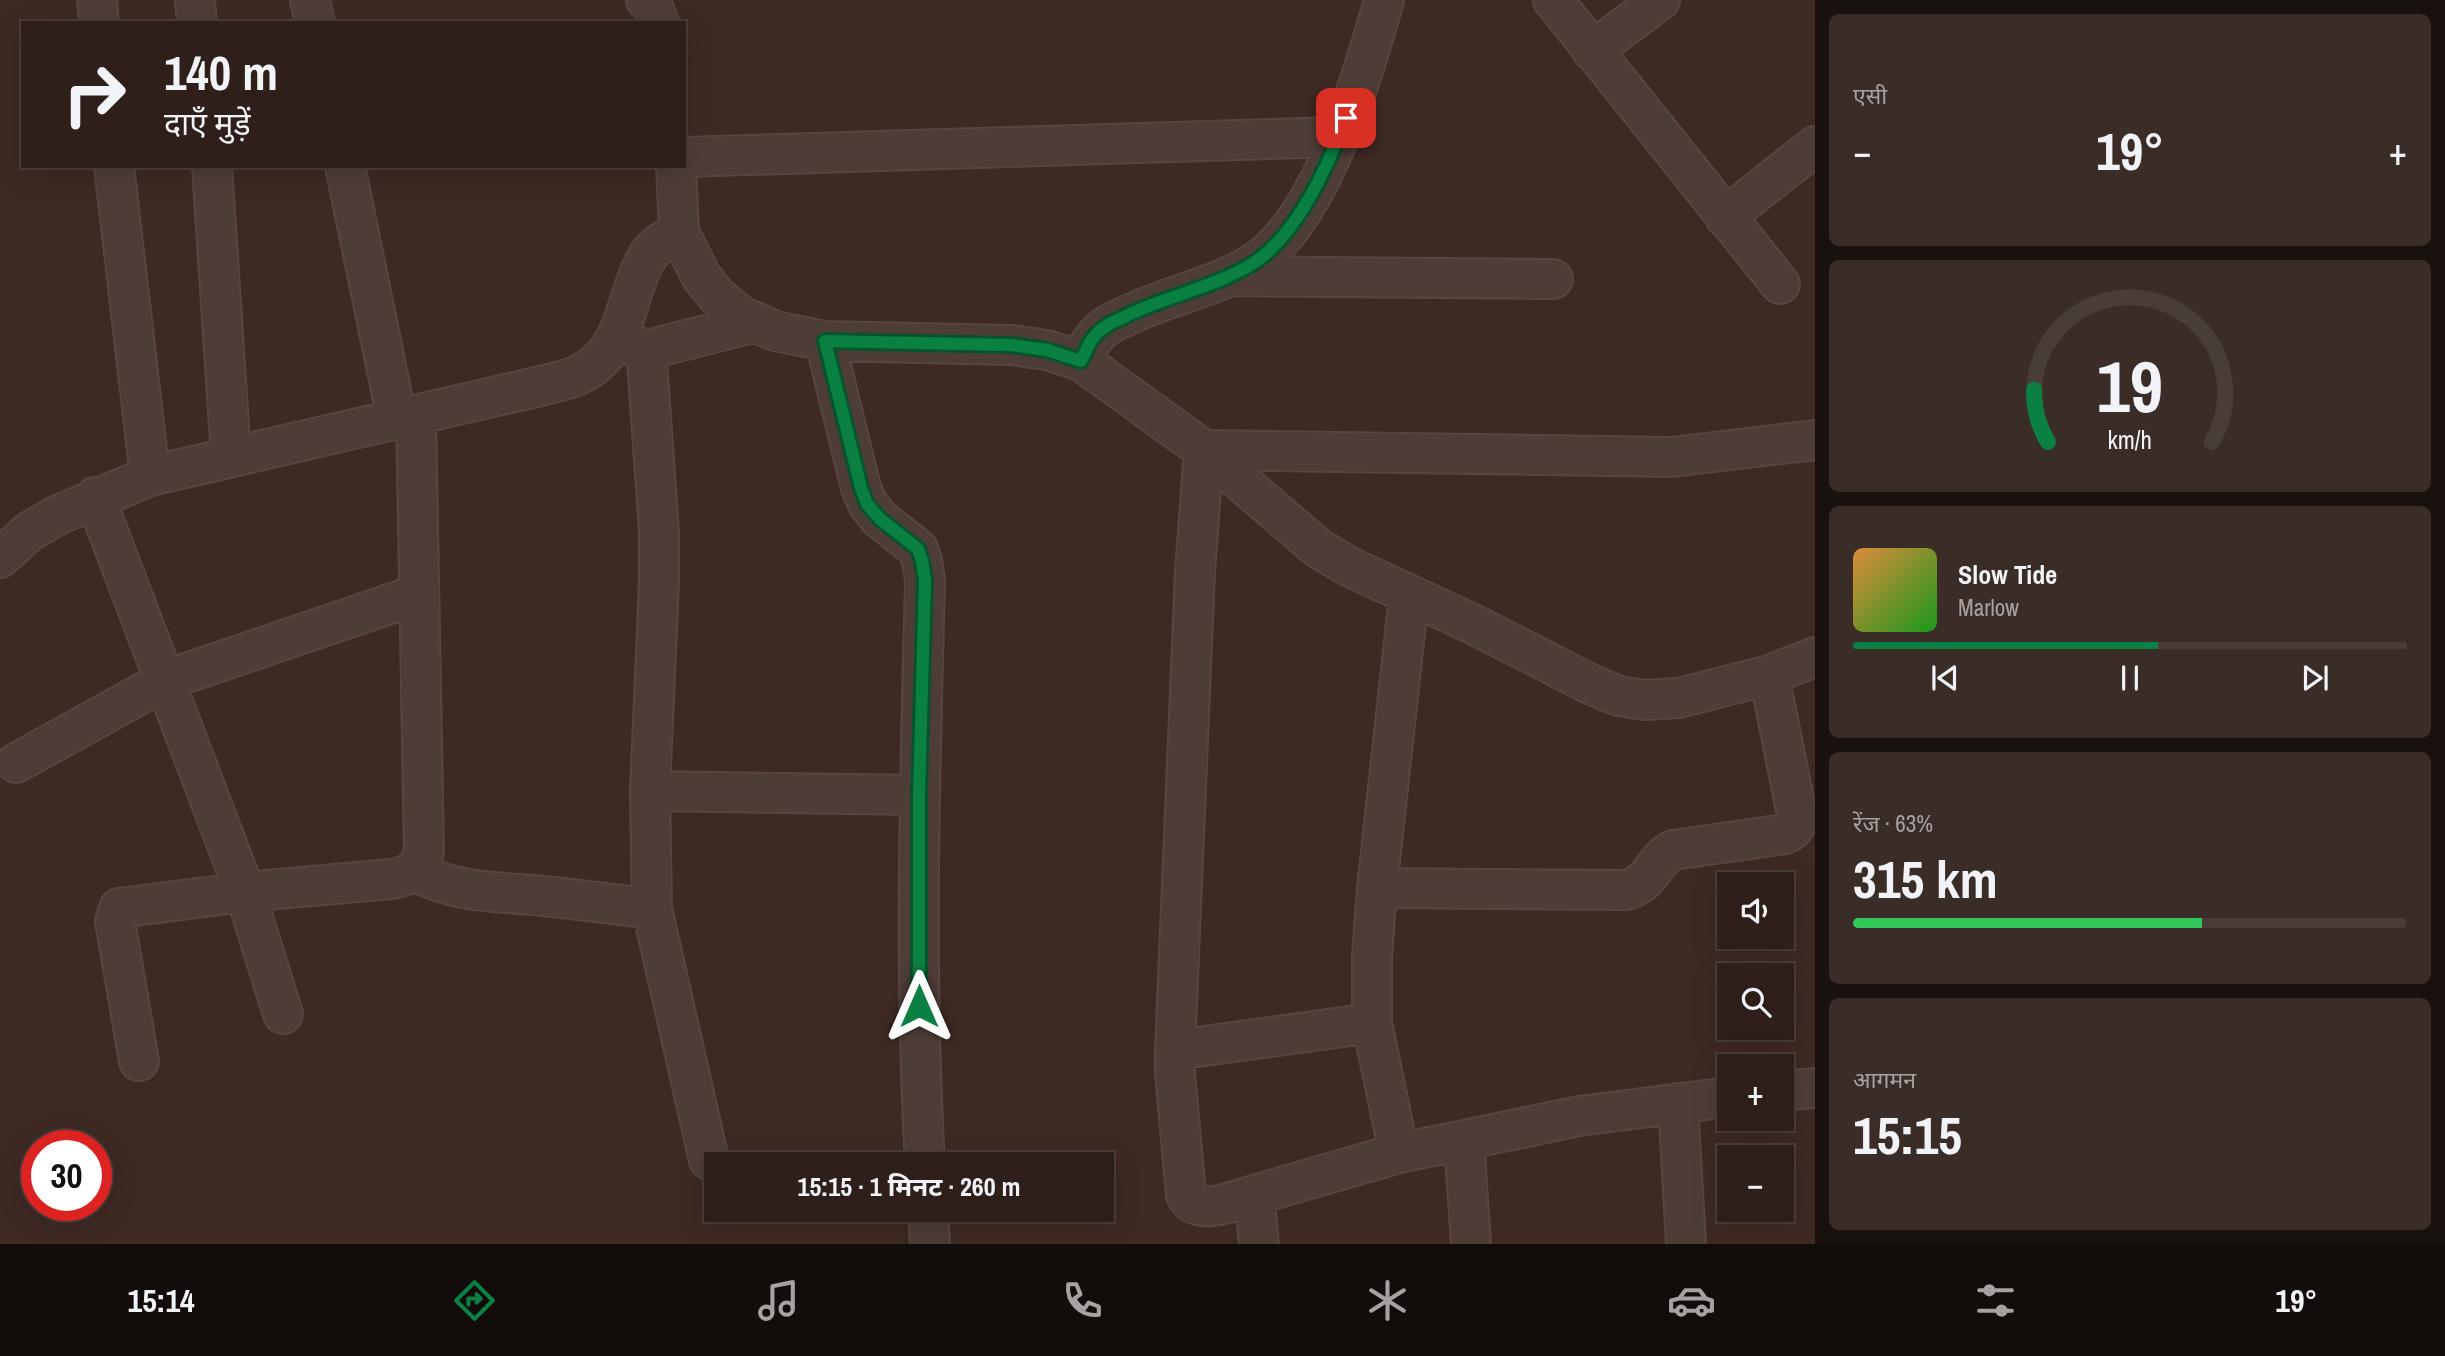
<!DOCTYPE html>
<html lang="hi">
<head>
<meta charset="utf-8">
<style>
	body { margin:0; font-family:"Archivo Narrow","Noto Sans Devanagari",sans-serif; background:#3a2c27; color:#f1f3f6; height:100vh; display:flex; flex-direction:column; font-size:26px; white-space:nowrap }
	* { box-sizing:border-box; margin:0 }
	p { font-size:23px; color:#a7a2a2 }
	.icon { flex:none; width:38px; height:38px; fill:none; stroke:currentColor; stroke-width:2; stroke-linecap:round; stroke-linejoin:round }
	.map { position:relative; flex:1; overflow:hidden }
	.drawer { display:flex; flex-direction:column; gap:14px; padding:14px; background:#19110e; width:630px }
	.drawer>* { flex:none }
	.top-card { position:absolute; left:21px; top:21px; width:665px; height:147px; border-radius:0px; box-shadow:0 7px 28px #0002,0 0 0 2px #493d39; background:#2e1f1a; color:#f1f3f6; overflow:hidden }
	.fabs { position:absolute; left:1717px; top:872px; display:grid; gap:14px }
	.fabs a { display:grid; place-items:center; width:77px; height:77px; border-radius:0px; background:#2e1f1a; box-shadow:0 7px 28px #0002,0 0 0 2px #493d39; font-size:35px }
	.speed { position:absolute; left:21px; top:1130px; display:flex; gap:14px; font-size:35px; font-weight:700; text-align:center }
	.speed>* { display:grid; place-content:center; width:91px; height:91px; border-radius:50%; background:#2e1f1a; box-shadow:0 7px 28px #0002,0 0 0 2px #493d39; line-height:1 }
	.speed .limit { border:10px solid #d22; background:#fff; color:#111 }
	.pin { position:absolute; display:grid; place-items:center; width:60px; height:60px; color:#fff; margin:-30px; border-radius:14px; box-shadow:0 4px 10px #0006 }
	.me { position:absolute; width:77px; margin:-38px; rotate:0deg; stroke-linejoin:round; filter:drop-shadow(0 0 5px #0008) }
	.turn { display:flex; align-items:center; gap:24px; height:147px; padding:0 28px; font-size:32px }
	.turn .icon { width:91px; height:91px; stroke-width:2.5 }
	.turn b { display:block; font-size:49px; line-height:60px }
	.big { font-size:52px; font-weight:700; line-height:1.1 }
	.drawer .tile { flex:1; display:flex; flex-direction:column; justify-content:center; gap:10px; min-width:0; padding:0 24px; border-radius:10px; background:#3a2c27 }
	.drawer .dial { align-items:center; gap:0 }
	.dial svg { height:182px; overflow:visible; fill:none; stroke:#493d39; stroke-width:7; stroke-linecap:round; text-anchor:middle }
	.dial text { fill:#f1f3f6; stroke:none }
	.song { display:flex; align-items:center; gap:21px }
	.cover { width:84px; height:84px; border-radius:10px; background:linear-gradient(135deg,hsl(30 70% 55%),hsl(120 70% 35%)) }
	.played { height:7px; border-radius:4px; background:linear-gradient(90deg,#0b8043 55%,#493d39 55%) }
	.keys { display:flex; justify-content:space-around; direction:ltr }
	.heat { display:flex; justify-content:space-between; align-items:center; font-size:38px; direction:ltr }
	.charge { height:10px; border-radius:5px; background:linear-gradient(90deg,#34c759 63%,#493d39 0) }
	.trip { position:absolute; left:704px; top:1152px; width:410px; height:70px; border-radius:0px; background:#2e1f1a; box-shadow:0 7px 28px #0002,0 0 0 2px #493d39; font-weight:700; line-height:70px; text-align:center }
	.dock { display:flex; height:112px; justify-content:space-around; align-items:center; background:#120c0a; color:#a7a2a2 }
	.dock .icon { width:49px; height:49px }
	.dock .selected { color:#0b8043 }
	.dock b { font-size:32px; color:#f1f3f6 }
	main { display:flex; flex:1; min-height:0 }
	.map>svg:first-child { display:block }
</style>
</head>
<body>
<main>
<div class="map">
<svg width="1815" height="1244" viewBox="0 0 1815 1244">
	<rect width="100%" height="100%" fill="#3e2923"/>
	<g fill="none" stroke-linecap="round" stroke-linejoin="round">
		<g stroke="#574640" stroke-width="42">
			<path id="minor" d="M97,0L99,23
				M195,0L197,23
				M310,0L315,23
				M646,0L653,7L659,23
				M1553,0L1780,284
				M1592,51L1660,0
				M684,157L1339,137
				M114,166L150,476
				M212,166L231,457
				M345,166L397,419
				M676,166L679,232L701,276L716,295L741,316L775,331L825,341L1011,345L1047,350L1081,361L1204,450L1318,548L1350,567L1475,625L1590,684L1619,696L1645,700L1679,698L1769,675L1815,657
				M1725,217L1815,146
				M1229,276L1553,279
				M618,339L637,346L647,360L659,532V581L650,791L919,795
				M825,341L861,488L868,504L879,518L918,549L922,561L925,580C920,775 914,969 925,1164
				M643,351L756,322
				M1081,361C1085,354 1088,344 1094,338C1102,327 1113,322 1124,317C1165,296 1214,288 1253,264C1321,221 1363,76 1384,0
				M95,497L245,892L283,1014
				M0,558L30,531L58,515L150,476L545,385C555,382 567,380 576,376C628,353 623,301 646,259C653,246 666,239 679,232
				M16,763L166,680L419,594
				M650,791L652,909L709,1160
				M415,871C452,892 493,892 534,895C573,899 613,904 652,909
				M1377,888L1627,890C1654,881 1652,861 1673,850L1785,834C1795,830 1797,825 1797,815L1769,675
				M1175,1050L1372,1023
				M139,1061L115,921L119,908L245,892L391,879C409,876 418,871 424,852L416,415
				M1782,1091L1815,1088
				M1678,1103L1686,1244
				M1399,1153L1372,1023V956L1377,888L1409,596
				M1254,1195C1235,1200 1197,1218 1186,1195L1175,1073V1050L1195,571L1204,450L1672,457L1815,440
				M928,1209L930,1244
				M1259,1244L1254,1195L1399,1153L1464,1140
				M1471,1244L1464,1140L1579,1116L1729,1097"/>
		</g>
		<use href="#minor" stroke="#4e3c37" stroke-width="38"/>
	</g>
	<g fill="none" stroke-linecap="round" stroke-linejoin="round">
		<g stroke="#07532c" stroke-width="18">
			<path id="route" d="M919,1006V795L925,580L922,561L918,549L879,518L867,504L861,488L825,341L1011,345L1047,350L1081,361C1085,354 1088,344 1093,338C1101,327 1113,322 1124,317C1165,296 1213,288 1252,264C1297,236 1328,166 1346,118"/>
		</g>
		<use href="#route" stroke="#0b8043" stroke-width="12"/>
	</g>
</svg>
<div class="fabs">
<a><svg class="icon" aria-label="sound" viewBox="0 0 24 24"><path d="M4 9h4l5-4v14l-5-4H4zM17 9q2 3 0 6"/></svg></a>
<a><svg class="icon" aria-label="search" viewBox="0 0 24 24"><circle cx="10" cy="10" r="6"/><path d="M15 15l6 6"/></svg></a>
<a>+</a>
<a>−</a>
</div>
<div class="speed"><div class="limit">30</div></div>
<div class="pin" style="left:1346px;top:118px;background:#d93025"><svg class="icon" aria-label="arrive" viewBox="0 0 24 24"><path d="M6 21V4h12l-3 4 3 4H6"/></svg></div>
<svg class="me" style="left:919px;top:1006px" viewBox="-20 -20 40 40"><path d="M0-17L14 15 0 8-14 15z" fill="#0b8043" stroke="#fff" stroke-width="4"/></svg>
<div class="trip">15:15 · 1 मिनट · 260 m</div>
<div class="top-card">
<div class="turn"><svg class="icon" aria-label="right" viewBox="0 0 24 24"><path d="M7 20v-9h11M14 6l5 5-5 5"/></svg><div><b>140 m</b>दाएँ मुड़ें</div></div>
</div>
</div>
<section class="drawer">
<div class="tile"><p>एसी</p>
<div class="heat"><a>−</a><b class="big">19°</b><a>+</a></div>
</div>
<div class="tile dial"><svg viewBox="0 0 100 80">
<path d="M14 69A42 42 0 1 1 86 69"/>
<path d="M14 69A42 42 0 0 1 8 46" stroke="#0b8043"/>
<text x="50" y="56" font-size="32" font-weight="700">19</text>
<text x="50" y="72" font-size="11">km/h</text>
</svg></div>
<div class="tile">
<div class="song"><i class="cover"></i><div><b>Slow Tide</b><p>Marlow</p></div></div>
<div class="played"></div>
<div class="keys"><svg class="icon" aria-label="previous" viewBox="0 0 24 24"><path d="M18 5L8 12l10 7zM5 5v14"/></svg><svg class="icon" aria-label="pause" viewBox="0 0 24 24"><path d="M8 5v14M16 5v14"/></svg><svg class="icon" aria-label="next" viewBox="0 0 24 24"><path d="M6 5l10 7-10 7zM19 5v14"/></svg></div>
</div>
<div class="tile"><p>रेंज · 63%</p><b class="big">315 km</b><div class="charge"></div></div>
<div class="tile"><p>आगमन</p><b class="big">15:15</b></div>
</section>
</main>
<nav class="dock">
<b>15:14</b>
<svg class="icon selected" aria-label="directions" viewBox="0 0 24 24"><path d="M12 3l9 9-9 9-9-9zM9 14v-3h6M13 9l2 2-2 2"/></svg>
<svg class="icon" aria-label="music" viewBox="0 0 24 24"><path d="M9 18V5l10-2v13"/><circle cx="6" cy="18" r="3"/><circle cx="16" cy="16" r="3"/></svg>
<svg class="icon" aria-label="phone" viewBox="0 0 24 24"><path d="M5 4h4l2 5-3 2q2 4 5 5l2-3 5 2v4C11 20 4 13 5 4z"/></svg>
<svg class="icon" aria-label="climate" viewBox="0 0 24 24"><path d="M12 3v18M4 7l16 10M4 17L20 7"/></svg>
<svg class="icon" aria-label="car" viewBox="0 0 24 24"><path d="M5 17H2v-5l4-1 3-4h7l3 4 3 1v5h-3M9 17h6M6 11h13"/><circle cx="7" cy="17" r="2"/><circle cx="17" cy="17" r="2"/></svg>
<svg class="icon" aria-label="filters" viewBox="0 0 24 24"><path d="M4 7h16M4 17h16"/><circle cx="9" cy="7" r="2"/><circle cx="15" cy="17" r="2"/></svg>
<b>19°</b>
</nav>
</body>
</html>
